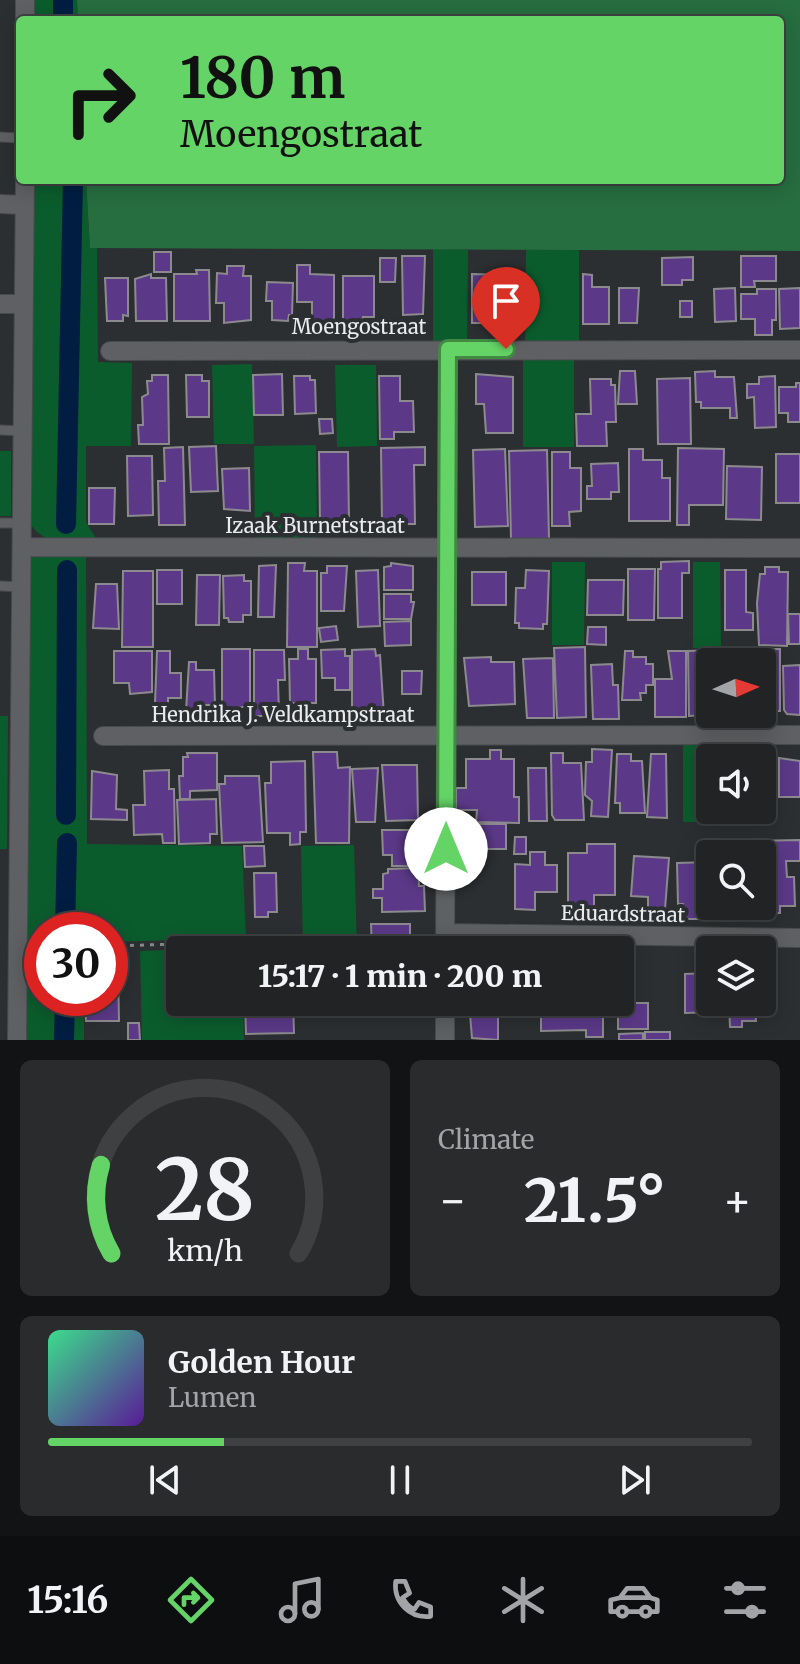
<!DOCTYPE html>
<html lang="en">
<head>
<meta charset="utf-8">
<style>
	body { margin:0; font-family:Merriweather,serif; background:#292b2d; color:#f1f3f6; height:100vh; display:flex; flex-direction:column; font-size:30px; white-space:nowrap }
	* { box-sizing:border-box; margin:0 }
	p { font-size:26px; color:#a2a4a7 }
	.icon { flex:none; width:44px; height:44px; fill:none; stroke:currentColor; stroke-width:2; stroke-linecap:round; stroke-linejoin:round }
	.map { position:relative; height:1040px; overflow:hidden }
	.drawer { display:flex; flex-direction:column; gap:20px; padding:20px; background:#121314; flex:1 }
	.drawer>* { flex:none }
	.top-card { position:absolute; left:16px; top:16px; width:768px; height:168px; border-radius:8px; box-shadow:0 4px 20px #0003,0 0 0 2px #3e4042; background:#65d467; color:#111; overflow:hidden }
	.needle { width:52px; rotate:87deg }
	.tools { position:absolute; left:696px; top:648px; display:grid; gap:16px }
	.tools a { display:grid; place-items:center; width:80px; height:80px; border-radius:8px; background:#212325; box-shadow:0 4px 20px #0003,0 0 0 2px #3e4042; font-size:40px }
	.speed { position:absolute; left:24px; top:912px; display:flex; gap:16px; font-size:40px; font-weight:700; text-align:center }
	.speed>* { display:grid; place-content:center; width:104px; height:104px; border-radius:50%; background:#212325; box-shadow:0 4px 20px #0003,0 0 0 2px #3e4042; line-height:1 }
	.speed .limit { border:12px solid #d22; background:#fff; color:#111 }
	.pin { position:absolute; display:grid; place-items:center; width:68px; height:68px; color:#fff; margin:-82px -34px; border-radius:50% 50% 50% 0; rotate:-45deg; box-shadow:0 0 8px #0007 }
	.pin .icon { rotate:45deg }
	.me { position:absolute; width:88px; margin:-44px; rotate:0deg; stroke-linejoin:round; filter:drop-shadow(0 0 6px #0008) }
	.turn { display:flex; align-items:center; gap:28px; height:168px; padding:0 32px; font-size:36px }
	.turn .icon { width:104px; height:104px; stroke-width:2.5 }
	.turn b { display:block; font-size:56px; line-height:68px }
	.big { font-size:60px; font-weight:800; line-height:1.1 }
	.drawer .card { flex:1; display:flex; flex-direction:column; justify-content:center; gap:12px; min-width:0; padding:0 28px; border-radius:12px; background:#292b2d }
	.drawer .dial { align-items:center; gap:0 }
	.dial svg { height:208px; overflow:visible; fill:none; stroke:#3e4042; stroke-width:7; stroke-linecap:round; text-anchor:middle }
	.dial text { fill:#f1f3f6; stroke:none }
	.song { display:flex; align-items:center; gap:24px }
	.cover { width:96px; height:96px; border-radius:12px; background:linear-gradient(135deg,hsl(150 70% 55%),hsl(270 70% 35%)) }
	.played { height:8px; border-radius:4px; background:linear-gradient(90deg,#65d467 25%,#3e4042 25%) }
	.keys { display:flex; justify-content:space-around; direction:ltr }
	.heat { display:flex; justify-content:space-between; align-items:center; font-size:44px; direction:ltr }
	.drawer .tiles { flex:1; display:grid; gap:20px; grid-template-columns:1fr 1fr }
	.card:last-child { grid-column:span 2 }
	.trip { position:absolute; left:166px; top:936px; width:468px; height:80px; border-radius:8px; background:#212325; box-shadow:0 4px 20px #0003,0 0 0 2px #3e4042; font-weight:800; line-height:80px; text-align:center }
	.tab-bar { display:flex; height:128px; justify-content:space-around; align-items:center; background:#0d0e0f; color:#a2a4a7 }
	.tab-bar .icon { width:56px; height:56px }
	.tab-bar .on { color:#65d467 }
	.tab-bar b { font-size:36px; color:#f1f3f6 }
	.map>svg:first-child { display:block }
</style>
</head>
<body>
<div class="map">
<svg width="800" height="1040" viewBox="0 0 800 1040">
	<rect width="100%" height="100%" fill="#2c2f31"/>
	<path fill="#0b5c2d" d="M33,0H77L78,20H33Z
		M33,180H86L90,248H97L98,362L132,363L131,446H86V522L97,540C70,541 45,548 29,522Z
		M433,249L468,250L467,341H433Z
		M526,250H579V345L525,344Z
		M523,357H574V447H523Z
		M252,364L254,444H214L212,365Z
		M335,365H376L377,446L337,447Z
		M316,445L317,539H255L254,446Z
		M0,451H11V516H0Z
		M86,553L87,844L242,846L246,938L110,942V930H42V946L24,947L30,559L35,556Z
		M552,562H585L584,645H552Z
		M693,562H720L721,648H693Z
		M0,716H8L7,849H0Z
		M747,741V758H710V810H747V822H683V742Z
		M354,845L357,950H303L301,846Z
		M241,947L242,950H180V1002H243L244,1040H142L140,951Z
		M34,954H42V998H84V1040H24L27,959Z"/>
	<path fill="#266d3f" d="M77,0H800V251L90,248L86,180H780V20H78Z"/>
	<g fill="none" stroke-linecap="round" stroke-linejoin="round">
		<path stroke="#011e42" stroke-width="20" d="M63,0V20
			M66,524L73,180
			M66,815L67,570
			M65,930L67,843
			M64,1040L65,998"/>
	</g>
	<path fill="#5b3988" stroke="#8c8a8e" stroke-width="2" d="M154,252H171V272H154Z
		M402,256H425L423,314L403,315Z
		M741,256H776V281H754L755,287H741Z
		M693,257V280H682V285H662V258Z
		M380,258H396L395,282H380Z
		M297,265H310V274L334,275V322H312V302H297Z
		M227,266H244L243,276H251V320L224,323V303H216L217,273L227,274Z
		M196,270H209L210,321H174V274H197Z
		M151,274V278H166L167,321H136L135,279Z
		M472,274L506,275V317H491V323H472Z
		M583,274L592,275V287H609V324H583Z
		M343,276H374V317H363V322H343Z
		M105,278H128V316L123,315V321H107Z
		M267,282L293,283L292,315H289L288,321L272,320V301H266Z
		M619,288H639L637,323H619Z
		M735,288L736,321L715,322L714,289Z
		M800,288V328L780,329L779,289Z
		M757,289H776V320H772V335H755V319H741V294H757Z
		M680,301H692V317H680Z
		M620,371H635L637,404H618Z
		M715,371V377H734L737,418H730V408H701V402H696L695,372Z
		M282,374L283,415H254L253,375Z
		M476,374L513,377V433H486L484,404H476Z
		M152,375H168L169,444H139L138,425H143L142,397L148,394L147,381H152Z
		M186,375H202V381H209V417H187Z
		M294,376H310V380H315L316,413L295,414Z
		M379,376H400V401H413L414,432H394V439H380Z
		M775,376L776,427L755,428L754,397L747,398V384H759V377Z
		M690,378L691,444H658L657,379Z
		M590,379H611V385H615L616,422H606L607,446H577L576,414H591Z
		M796,383H800V422H788V413H779V387H796Z
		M319,419H332L333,433L320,434Z
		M216,446L218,491L191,492L189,447Z
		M183,447L185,525H159L158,481H165L164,448Z
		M425,447V465H414L415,524H382L381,448Z
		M678,448L724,449L723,505H689V525H677Z
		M505,449L508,526L475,527L473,450Z
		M629,449H643V460H662V478H670V521H629Z
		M547,450L549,539H511L509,451Z
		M319,452H348L349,521L320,522Z
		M552,452H570V468H581V511L569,512L570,526H552Z
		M776,454H800V503H776Z
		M127,456H152L153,515L128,516Z
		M618,463L619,492H611V499H587V486H592L591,464Z
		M727,466L762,467L761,520L726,519Z
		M249,468L250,511L224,509L222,469Z
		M89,488H115L114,524H89Z
		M689,561V573H682V618H658V569H661V562Z
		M288,563H305L304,571H317V647H287Z
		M391,563L413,566V590H384V567L391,566Z
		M276,565L274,617H258L259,566Z
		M327,566H347L344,611H321V573H327Z
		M765,567H779V572H788L787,646L759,645L757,603L760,574H765Z
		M628,569H655L654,620H628Z
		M157,570H182V604H157Z
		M378,570L380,626L358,627L356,571Z
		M526,570L549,571L547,624H543V629L519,628V623H515L516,588H525Z
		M725,570H746V612L753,613V630H725Z
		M123,571H153V647H122Z
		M472,572H506V605H472Z
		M197,575H220L219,625H196Z
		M244,575V581H251V615H243V622H229L228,618H224L223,576Z
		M588,580H624L623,615H587Z
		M96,584H117L119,629L93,628Z
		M384,594H411V602H414L411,619H384Z
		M788,614H800V644H789Z
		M411,621V645L385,646L384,622Z
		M336,626L338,640L321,642L319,628Z
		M588,627H606V645L587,644Z
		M585,647L586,717L557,718L554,648Z
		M222,649H250V706L222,710Z
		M298,649H308V659H316V703H290L289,659H298Z
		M345,649V656H350V690H335V678H322L321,650Z
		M375,649L376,656L380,655L384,716L352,717V650Z
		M752,649H780V711H762V662H753Z
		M254,650H284L285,680H278L279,716H254Z
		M717,650V662H710V711L707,715L689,716L688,651Z
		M114,651H152V692L130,694L129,683H114Z
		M157,651H170V673H181V698H168V704L155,703Z
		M625,651H633V657H646V664H653V685H646V693H640L641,700H622Z
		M668,651H686V717H655V679H672Z
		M491,657V662H514L515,704L469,706L464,658Z
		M553,658L554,718H527L523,659Z
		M189,662H196V670H214L215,705H206V710L186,711Z
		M612,664L613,685H618L619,719H593L591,665Z
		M800,665V715L787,714L784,710L783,666Z
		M402,671H422L421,694H402Z
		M592,749L612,750L608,817L591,816L592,801L585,795L586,762H592Z
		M490,750H501V759H514V797H519V823L476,822L477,810H456V788H466V759H490Z
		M313,752H337L338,768L350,767L349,843H316Z
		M187,753H217V790L190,791V799H180L179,776H183V757H188Z
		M551,753H563V763H581L584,820H555L552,815Z
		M617,754H631V761H642L645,813H620V803H615Z
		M651,754H666L667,818L647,817Z
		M779,758L800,761V797H779Z
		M305,761L306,832H300V844L290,845V833H267L265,783H271V762Z
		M762,761H768V795H762Z
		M382,765H417L418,820L386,821Z
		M378,768L375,822H356L352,769Z
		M528,768H546L547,821H529Z
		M169,770V789H174L175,843H163L162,834L134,835L133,805H145L144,771Z
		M92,771L117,775L116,809L127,810V820L91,819Z
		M225,776H259L263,842L222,843L219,784H225Z
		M216,799L217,834H210V843L179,844L177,800Z
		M473,824H506V849H473Z
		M382,830H410L408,866H392V855H383Z
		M515,837H526V854H514Z
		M800,840V861H786L787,877H794L795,906H780V913H746V906H762V854H749V841Z
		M587,844H615V895H594V912H568V853H587Z
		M244,846H264L265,866L245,867Z
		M530,852H545V865H557V892H535V910L515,909V864L530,865Z
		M634,856L669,858L665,909L648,908V897L631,896Z
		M710,862V906H721V919H683V904H678L677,863Z
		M418,868L419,886H424L425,911L382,912V898H373V889H383V874L388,873V869Z
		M254,873H276L277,912H268V917H255Z
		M371,924H410V950H372Z
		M110,967H118L119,1021H86L85,998H110Z
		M710,973V1002H714V1012L685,1013V974Z
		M763,975V1005H755L756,1021H742V1027H730L729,1002H762Z
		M245,1002H293L294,1033L246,1034Z
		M469,1002H520L498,1010V1040L472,1038Z
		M563,1002H598V1011H603V1037H586V1030L541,1031V1005Z
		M618,1003H648V1029H618Z
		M128,1023H139L140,1040H128Z
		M645,1032H670V1040H645Z
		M643,1033V1040H619V1034Z"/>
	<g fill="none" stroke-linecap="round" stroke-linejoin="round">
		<g stroke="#484a4c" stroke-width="11">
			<path id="lane" d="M0,137L20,138
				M0,430L23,431
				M0,523H22
				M0,586L22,587"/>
		</g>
		<g stroke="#484a4c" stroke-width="20">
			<path id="street" d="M25,0V20
				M0,204L24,205
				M0,304H23
				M110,351L800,350
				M23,547L800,548
				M103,736L800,735
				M446,933L800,938
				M445,950L448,349
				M445,1002V1040
				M17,1040L25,180"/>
		</g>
		<path stroke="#87898b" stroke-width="3" stroke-dasharray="4 6" stroke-linecap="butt" d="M110,946L249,942"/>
		<use href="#lane" stroke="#5e6063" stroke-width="9"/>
		<use href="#street" stroke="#5e6063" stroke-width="18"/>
	</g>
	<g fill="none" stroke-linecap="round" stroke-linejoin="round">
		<g stroke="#428a43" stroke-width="20">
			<path id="route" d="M446,849L448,349H506"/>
		</g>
		<use href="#route" stroke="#65d467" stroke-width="14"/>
	</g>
	<g text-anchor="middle" stroke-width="8" stroke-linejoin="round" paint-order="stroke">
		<g font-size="20" fill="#e9ebec" stroke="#2c2f31">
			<text x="359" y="334">Moengostraat</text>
			<text x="315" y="533">Izaak Burnetstraat</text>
			<text x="283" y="722">Hendrika J. Veldkampstraat</text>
			<text transform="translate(623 914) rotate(1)" y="7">Eduardstraat</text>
		</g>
	</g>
</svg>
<div class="tools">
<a><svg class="needle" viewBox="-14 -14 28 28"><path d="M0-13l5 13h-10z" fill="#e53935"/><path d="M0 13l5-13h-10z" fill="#a2a4a7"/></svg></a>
<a><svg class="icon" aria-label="sound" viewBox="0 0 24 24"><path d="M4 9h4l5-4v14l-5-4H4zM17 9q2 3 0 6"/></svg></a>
<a><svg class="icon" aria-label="search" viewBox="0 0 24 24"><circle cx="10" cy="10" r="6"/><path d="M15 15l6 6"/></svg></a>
<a><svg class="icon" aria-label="layers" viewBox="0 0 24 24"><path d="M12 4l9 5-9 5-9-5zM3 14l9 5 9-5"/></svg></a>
</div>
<div class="speed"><div class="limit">30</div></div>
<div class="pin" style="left:506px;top:349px;background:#d93025"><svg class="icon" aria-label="arrive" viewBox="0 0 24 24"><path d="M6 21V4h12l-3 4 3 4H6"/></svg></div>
<svg class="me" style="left:446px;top:849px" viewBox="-20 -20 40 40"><circle r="19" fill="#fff"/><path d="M0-13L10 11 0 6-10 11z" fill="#65d467"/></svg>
<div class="trip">15:17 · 1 min · 200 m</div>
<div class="top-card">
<div class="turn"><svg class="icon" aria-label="right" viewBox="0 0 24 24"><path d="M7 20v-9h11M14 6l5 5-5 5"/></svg><div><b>180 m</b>Moengostraat</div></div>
</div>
</div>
<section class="drawer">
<div class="tiles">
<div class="card dial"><svg viewBox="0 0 100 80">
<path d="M14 69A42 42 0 1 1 86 69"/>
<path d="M14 69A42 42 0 0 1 10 35" stroke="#65d467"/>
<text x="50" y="56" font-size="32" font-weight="700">28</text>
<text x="50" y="72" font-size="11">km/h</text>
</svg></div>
<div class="card"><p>Climate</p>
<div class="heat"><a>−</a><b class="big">21.5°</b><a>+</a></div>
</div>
<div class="card">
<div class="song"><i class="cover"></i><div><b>Golden Hour</b><p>Lumen</p></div></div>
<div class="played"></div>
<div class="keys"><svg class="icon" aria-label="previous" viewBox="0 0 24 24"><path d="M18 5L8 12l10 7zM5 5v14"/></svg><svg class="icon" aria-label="pause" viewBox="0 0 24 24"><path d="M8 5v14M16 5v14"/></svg><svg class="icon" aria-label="next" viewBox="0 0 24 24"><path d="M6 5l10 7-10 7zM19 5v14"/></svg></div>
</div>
</div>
</section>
<nav class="tab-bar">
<b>15:16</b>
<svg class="icon on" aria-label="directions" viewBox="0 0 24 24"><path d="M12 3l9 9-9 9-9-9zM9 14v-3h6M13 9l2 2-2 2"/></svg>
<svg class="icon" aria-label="music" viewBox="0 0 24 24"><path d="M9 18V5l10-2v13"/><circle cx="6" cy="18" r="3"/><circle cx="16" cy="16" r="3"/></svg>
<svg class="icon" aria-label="phone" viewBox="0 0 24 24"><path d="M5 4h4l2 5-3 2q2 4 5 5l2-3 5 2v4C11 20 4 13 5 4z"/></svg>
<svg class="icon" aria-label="climate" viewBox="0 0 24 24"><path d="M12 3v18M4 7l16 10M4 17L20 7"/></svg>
<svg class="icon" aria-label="car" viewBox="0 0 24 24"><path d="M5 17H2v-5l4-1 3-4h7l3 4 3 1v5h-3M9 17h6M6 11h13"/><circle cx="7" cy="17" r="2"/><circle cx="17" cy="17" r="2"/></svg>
<svg class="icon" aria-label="filters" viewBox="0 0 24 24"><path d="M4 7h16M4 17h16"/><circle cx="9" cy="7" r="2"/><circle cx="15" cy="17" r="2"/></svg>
</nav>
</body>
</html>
